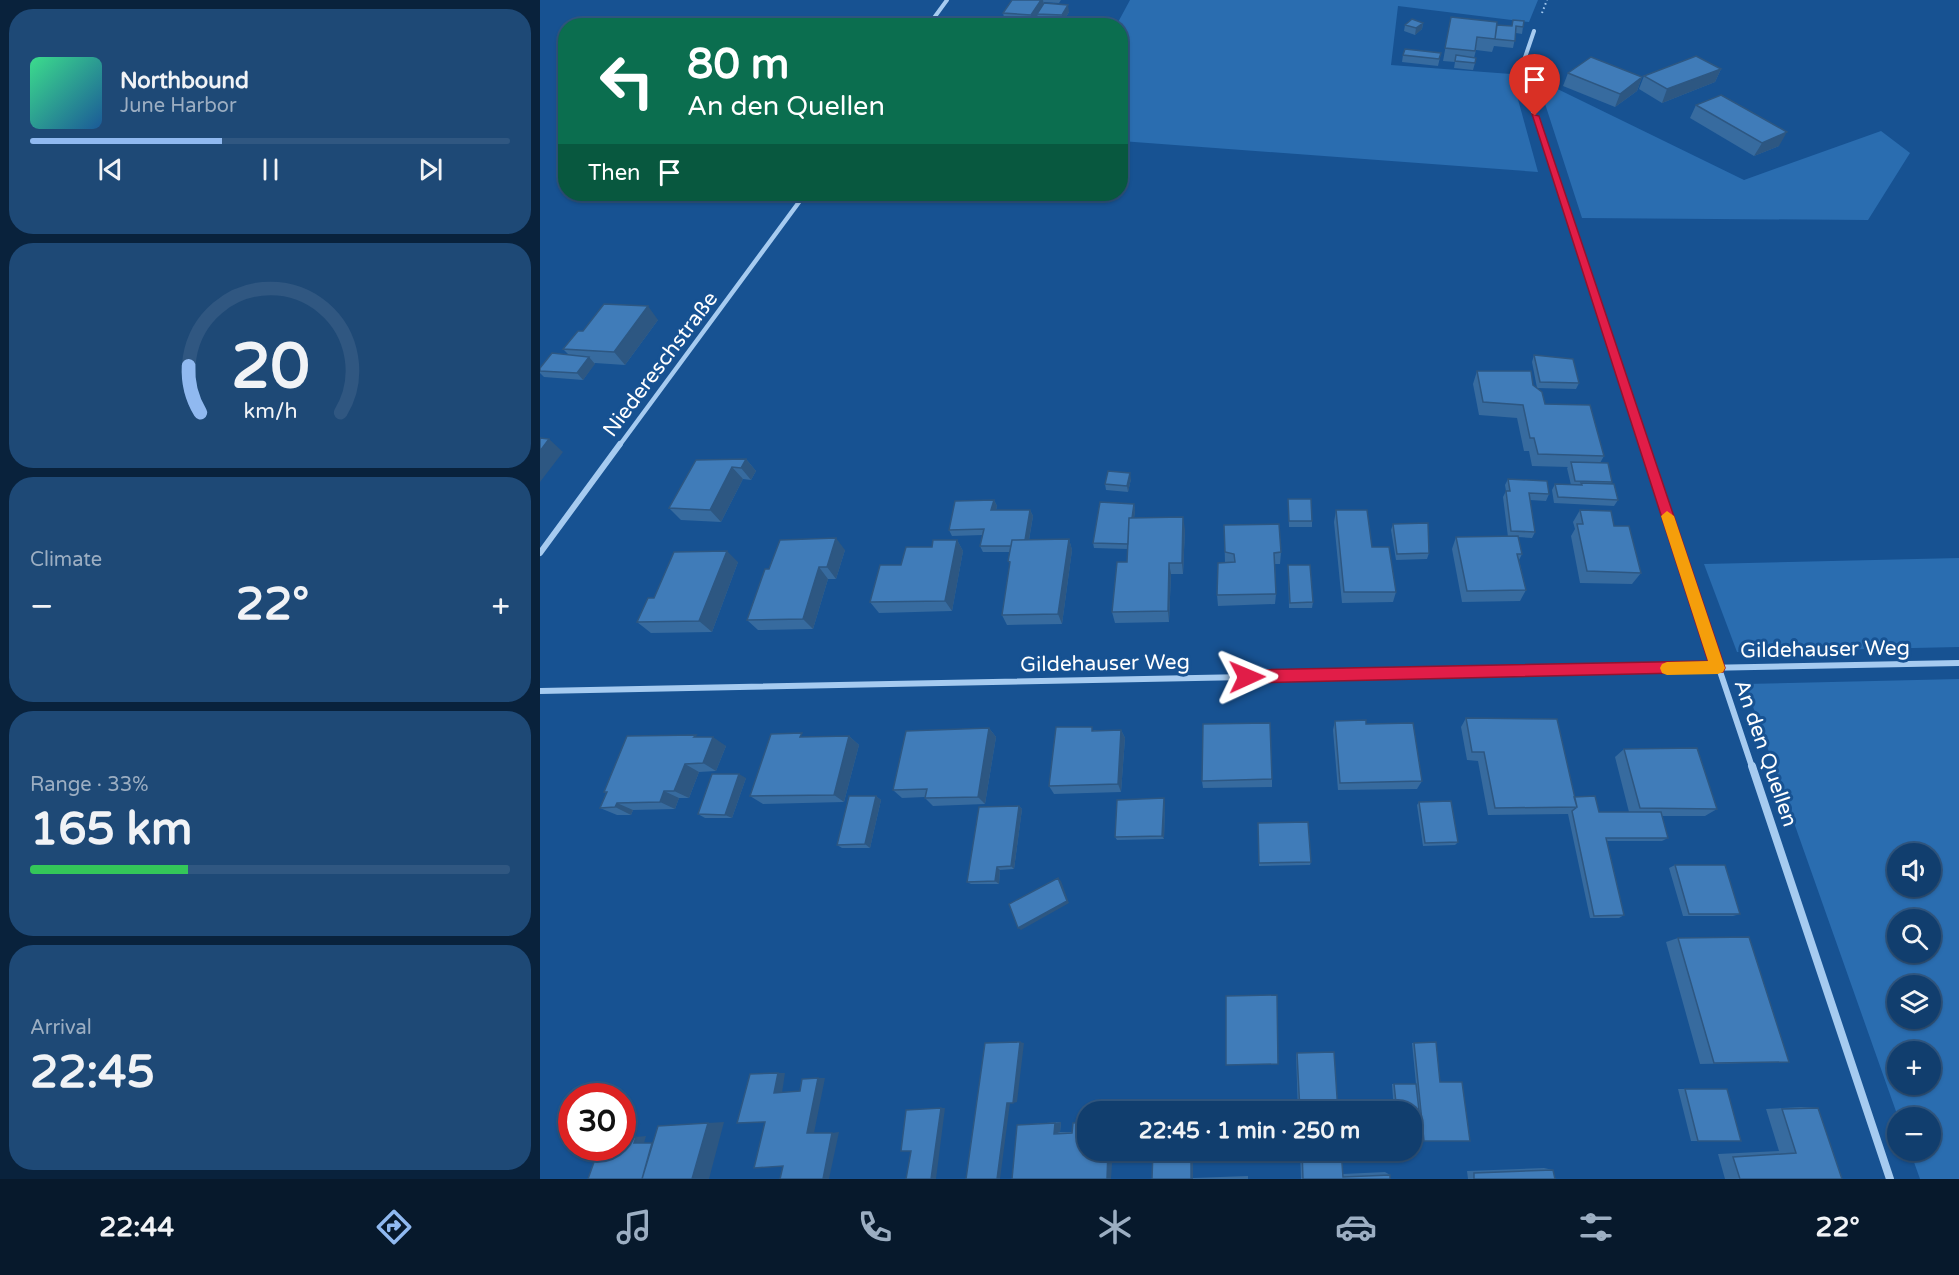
<!DOCTYPE html>
<html lang="en">
<head>
<meta charset="utf-8">
<style>
	body { margin:0; font-family:"Varela Round",sans-serif; background:#1e4976; color:#f1f3f6; height:100vh; display:flex; flex-direction:column; font-size:22px; white-space:nowrap }
	* { box-sizing:border-box; margin:0 }
	p { font-size:20px; color:#9caec2 }
	.icon { flex:none; width:33px; height:33px; fill:none; stroke:currentColor; stroke-width:2; stroke-linecap:round; stroke-linejoin:round }
	.map { position:relative; flex:1; overflow:hidden }
	.side { display:flex; flex-direction:column; gap:9px; padding:9px; background:#09223c; width:540px }
	.side>* { flex:none }
	.hud { position:absolute; left:18px; top:18px; width:570px; height:183px; border-radius:24px; box-shadow:0 2px 4px #0004,0 0 0 2px #305781; background:#0b6e4f; color:#fff; overflow:hidden }
	.fabs { position:absolute; left:1347px; top:843px; display:grid; gap:12px }
	.fabs a { display:grid; place-items:center; width:54px; height:54px; border-radius:50%; background:#113e6e; box-shadow:0 2px 4px #0004,0 0 0 2px #305781; font-size:30px }
	.speed { position:absolute; left:18px; top:1083px; display:flex; gap:12px; font-size:30px; font-weight:700; text-align:center }
	.speed>* { display:grid; place-content:center; width:78px; height:78px; border-radius:50%; background:#113e6e; box-shadow:0 2px 4px #0004,0 0 0 2px #305781; line-height:1 }
	.speed .limit { border:9px solid #d22; background:#fff; color:#111 }
	.pin { position:absolute; display:grid; place-items:center; width:51px; height:51px; color:#fff; margin:-62px -26px; border-radius:50% 50% 50% 0; rotate:-45deg; box-shadow:0 0 6px #0007 }
	.pin .icon { rotate:45deg }
	.me { position:absolute; width:66px; margin:-33px; rotate:89deg; stroke-linejoin:round; filter:drop-shadow(0 0 4px #0008) }
	.turn { display:flex; align-items:center; gap:21px; height:126px; padding:0 30px; font-size:27px }
	.turn .icon { width:78px; height:78px; stroke-width:2.5 }
	.turn b { display:block; font-size:42px; line-height:51px }
	.then { display:flex; align-items:center; height:57px; padding:0 30px; background:#0003; gap:12px; font-size:22px }
	.big { font-size:45px; font-weight:800; line-height:1.1 }
	.side .tile { flex:1; display:flex; flex-direction:column; justify-content:center; gap:9px; min-width:0; padding:0 21px; border-radius:24px; background:#1e4976 }
	.side .dial { align-items:center; gap:0 }
	.dial svg { height:156px; overflow:visible; fill:none; stroke:#305781; stroke-width:7; stroke-linecap:round; text-anchor:middle }
	.dial text { fill:#f1f3f6; stroke:none }
	.song { display:flex; align-items:center; gap:18px }
	.cover { width:72px; height:72px; border-radius:9px; background:linear-gradient(135deg,hsl(150 70% 55%),hsl(210 70% 35%)) }
	.played { height:6px; border-radius:3px; background:linear-gradient(90deg,#90b9f0 40%,#305781 40%) }
	.keys { display:flex; justify-content:space-around; direction:ltr }
	.heat { display:flex; justify-content:space-between; align-items:center; font-size:33px; direction:ltr }
	.charge { height:9px; border-radius:4px; background:linear-gradient(90deg,#34c759 33%,#305781 0) }
	.trip { position:absolute; left:537px; top:1101px; width:345px; height:60px; border-radius:24px; background:#113e6e; box-shadow:0 2px 4px #0004,0 0 0 2px #305781; font-weight:800; line-height:60px; text-align:center }
	.dock { display:flex; height:96px; justify-content:space-around; align-items:center; background:#07192c; color:#9caec2 }
	.dock .icon { width:42px; height:42px }
	.dock .current { color:#90b9f0 }
	.dock b { font-size:27px; color:#f1f3f6 }
	main { display:flex; flex:1; min-height:0 }
	.map>svg:first-child { display:block }
</style>
</head>
<body>
<main>
<section class="side">
<div class="tile">
<div class="song"><i class="cover"></i><div><b>Northbound</b><p>June Harbor</p></div></div>
<div class="played"></div>
<div class="keys"><svg class="icon" aria-label="previous" viewBox="0 0 24 24"><path d="M18 5L8 12l10 7zM5 5v14"/></svg><svg class="icon" aria-label="pause" viewBox="0 0 24 24"><path d="M8 5v14M16 5v14"/></svg><svg class="icon" aria-label="next" viewBox="0 0 24 24"><path d="M6 5l10 7-10 7zM19 5v14"/></svg></div>
</div>
<div class="tile dial"><svg viewBox="0 0 100 80">
<path d="M14 69A42 42 0 1 1 86 69"/>
<path d="M14 69A42 42 0 0 1 8 45" stroke="#90b9f0"/>
<text x="50" y="56" font-size="32" font-weight="700">20</text>
<text x="50" y="72" font-size="11">km/h</text>
</svg></div>
<div class="tile"><p>Climate</p>
<div class="heat"><a>−</a><b class="big">22°</b><a>+</a></div>
</div>
<div class="tile"><p>Range · 33%</p><b class="big">165 km</b><div class="charge"></div></div>
<div class="tile"><p>Arrival</p><b class="big">22:45</b></div>
</section>
<div class="map">
<svg width="1419" height="1179" viewBox="0 0 1419 1179">
	<rect width="100%" height="100%" fill="#175292"/>
	<path fill="#2a6db0" fill-rule="evenodd" d="M590,0H998L989,22L858,6L851,65L971,74L998,172L581,141L580,26H576Z
		M997,79L1204,180L1341,131L1370,153L1328,220L1042,218Z
		M1419,558V647L1197,652L1164,564Z
		M1419,679V1179H1380L1370,1151L1390,1150V1118L1358,1117L1205,684ZM1358,854H1390V886H1358ZM1358,920H1390V952H1358ZM1358,986H1390V1018H1358ZM1358,1052H1390V1084H1358Z"/>
	<g fill="none" stroke-linecap="round" stroke-linejoin="round">
		<path stroke="#a6cbf0" stroke-width="2" stroke-dasharray="1.5 3" stroke-linecap="butt" d="M1002,13L1007,0"/>
		<path stroke="#a6cbf0" stroke-width="4" d="M388,26L407,0
			M994,31L980,72L1021,196"/>
		<path stroke="#a6cbf0" stroke-width="4.5" d="M1021,194L1105,446
			M79,446L265,194"/>
		<path stroke="#a6cbf0" stroke-width="6" d="M1104,444L1212,767
			M0,553L80,444
			M0,691L1419,663"/>
		<path stroke="#a6cbf0" stroke-width="8" d="M1212,766L1350,1179"/>
	</g>
	<path fill="#376b9f" d="M472,0H521L519,3L504,2V3L529,12L523,22L499,20L495,26H466L463,13Z
		M911,17L957,25L972,26L973,20L983,27L982,34L976,33L973,48L954,46L952,52L936,50L934,58L935,63L933,70L914,68L915,62L903,61Z
		M883,23L882,29L875,35L864,31L865,25Z
		M901,53L898,66L862,62L863,55Z
		M1181,69L1175,82L1122,103L1099,89L1104,76Z
		M1028,73L1102,77L1097,91L1075,107L1023,86Z
		M1156,105L1239,146L1214,156L1150,118Z
		M118,320L85,365L55,363L43,380L4,377L0,373V368L29,355L23,349L43,331Z
		M994,355L1039,383L1036,389L997,388L1005,404L1064,456L1060,463L1072,482L1071,484L1078,500L1074,506L1014,503L1012,490L1015,484L1031,485L1027,468L1028,467L992,466L989,451H984L977,418L939,415L933,384L937,371L993,385L997,388L992,362Z
		M206,459L216,471L211,480L203,479L181,522L141,520L129,508Z
		M591,479L588,492L566,490L565,484Z
		M968,479L1009,494L1006,501L990,500L995,532L992,538L978,537L982,554L979,560L986,590L980,601L922,602L912,549L916,537H968L963,497L966,491L965,485Z
		M748,499L772,521V527H749Z
		M454,500L457,506L456,510H490L493,516L489,540L529,539L532,550L522,624L467,625L462,615L470,564L468,561L470,552H443L440,546L443,535L412,536L409,530Z
		M594,504L595,510L594,518L645,529L643,574H631L629,622L575,623L572,612L587,562V549L554,548L553,543Z
		M796,510L832,547L856,592L853,602L802,603L794,522Z
		M1040,510L1074,526L1101,573L1092,584L1040,583L1031,536L1035,529L1033,522Z
		M853,524L889,553L887,559L856,560L851,530Z
		M684,525L741,552L740,564H735L736,594L735,604L678,606L677,595L685,563Z
		M417,540L423,551L412,611L339,613L330,602L392,547Z
		M305,550L296,579H288L273,629L218,630L207,620L229,569Z
		M198,562L172,632L111,633L97,622L114,598Z
		M748,565L773,602L772,608H749Z
		M926,718L1034,797L1059,812H1089L1075,757L1084,749L1177,809L1165,816H1122L1128,838L1122,841H1067L1084,915L1079,918H1050L1028,814L948,815L938,761L927,760L921,727Z
		M795,721L826,724L882,781L877,789L798,790L793,730Z
		M449,728L456,737L445,804L393,806L385,798V797L362,798L353,790Z
		M554,730H581L585,738L581,792L514,794L509,786Z
		M309,736L319,745L304,802L223,804L210,796L267,737Z
		M159,737L186,746L176,771L159,772L149,798H139L135,809L93,810L91,815H77L60,808L66,793L64,792Z
		M206,778L192,818H165L158,814Z
		M732,779V787L663,788L662,781Z
		M336,796L341,800L330,848H302L297,845Z
		M625,802L624,839L577,840L575,837Z
		M879,802L918,842L915,845L883,846L877,805Z
		M479,806L482,809L474,869L460,870L459,884H431L427,882Z
		M718,823L771,862L770,865L719,866Z
		M1135,865L1200,914L1193,916H1143L1129,868Z
		M1138,938L1249,1062L1160,1064L1126,942Z
		M872,1043H874L884,1141L881,1140L872,1112H854L852,1084H876Z
		M757,1053L798,1112H758L756,1054Z
		M1138,1089H1187L1158,1141H1151Z
		M1261,1107L1278,1108L1302,1179H1185L1178,1154L1239,1151L1226,1109Z
		M548,1121V1150L477,1125L521,1122L520,1132H532L533,1123Z
		M760,1150H801L803,1174L845,1172L850,1175V1179H761Z
		M1004,1168L1013,1170L1015,1179H928L927,1171Z
		M708,1176V1179H612L653,1178Z"/>
	<path fill="#2d5782" d="M501,0H503L505,10L497,14L499,20L495,26H493L491,15Z
		M528,5L529,12L523,22L522,15Z
		M883,23L882,29L875,35L876,28Z
		M1181,69L1175,82L1122,103L1127,89Z
		M1102,77L1097,91L1075,107L1080,94Z
		M1247,132L1239,146L1214,156L1222,143Z
		M108,306L118,320L85,365L74,352Z
		M49,357L55,364L43,380L37,373Z
		M9,439L23,452L0,482V451Z
		M206,459L216,471L211,480L201,468Z
		M192,467L203,479L181,522L170,510Z
		M590,473L591,479L588,492L587,486Z
		M454,500L457,506L454,516L451,510Z
		M594,504L595,510L591,549L590,544Z
		M490,510L493,516L487,551L484,546Z
		M643,517L645,529L643,574L642,563Z
		M296,538L305,550L296,579L287,567Z
		M529,539L532,550L522,624L518,614Z
		M417,540L423,551L412,611L405,601Z
		M187,551L198,562L172,632L159,621Z
		M629,563L631,574L629,622L628,611Z
		M279,567L288,579L273,629L263,619Z
		M449,728L456,737L445,804L438,797Z
		M581,730L585,738L581,792L578,784Z
		M309,736L319,745L304,802L294,795Z
		M173,737L186,746L176,771L163,763Z
		M145,764L159,772L149,798L134,791Z
		M199,774L206,778L192,818L185,815Z
		M124,791L139,798L135,809L120,802Z
		M336,796L341,800L330,848L325,844Z
		M624,798L625,802L624,839L622,836Z
		M77,803L93,810L91,815L75,807Z
		M479,806L482,809L474,869L471,866Z
		M457,867L460,870L459,884L455,881Z
		M518,878L521,881L529,903L481,930L478,928Z
		M480,1042L484,1043L477,1102L473,1103Z
		M238,1073H245L242,1093H234Z
		M278,1078H285L274,1133H267Z
		M467,1103H470L460,1179H457Z
		M401,1108H405L396,1179H391Z
		M184,1122L169,1179H152L168,1123Z
		M521,1122L520,1132L514,1134L515,1123Z
		M299,1132L289,1179H283L292,1133Z
		M106,1136L104,1143H94L96,1137Z
		M568,1150H573L571,1179H567Z
		M651,1150H653V1179H651Z"/>
	<path fill="#407cb9" stroke="#2d5782" stroke-width="1.5" d="M472,0H501L491,15L463,13Z
		M504,3L528,5L522,15L497,14Z
		M911,17L957,22L955,39L937,37L935,51L905,48Z
		M872,19L883,23L876,28L865,25Z
		M973,20L984,21L983,27L976,26L975,41L955,39L957,25L972,26Z
		M539,21L564,23L563,26H537Z
		M865,49L901,53L899,59L863,55Z
		M916,55L936,58L935,63L915,61Z
		M1156,56L1181,69L1127,89L1104,76Z
		M1051,57L1102,77L1080,94L1028,73Z
		M1181,95L1247,132L1222,143L1156,105Z
		M64,304L108,306L74,352L23,349L38,331H43Z
		M12,353L49,357L37,373L0,371V368Z
		M994,355L1033,359L1039,383L1000,382Z
		M937,371H991L993,385L1002,392L1005,404L1050,405L1064,456L998,454L994,438H990L983,405L943,402Z
		M0,438L9,439L0,451Z
		M206,459L201,468L192,467L170,510L129,508L156,460Z
		M1031,462L1068,463L1072,482L1035,481Z
		M568,471L590,473L587,486L565,484Z
		M968,479L1007,481L1009,494L989,493L995,532L971,531L966,491H970Z
		M1041,483L1074,484L1078,500L1018,497L1015,484L1042,485Z
		M748,499H771L772,521H749Z
		M454,500L451,510H490L485,540H472L471,546H440L444,529L409,530L415,501Z
		M560,502L594,504L592,518H589L588,544L553,543Z
		M796,510H827L832,547H849L856,592H804Z
		M1040,510L1071,511L1074,526H1089L1101,573L1047,571L1037,524H1043Z
		M643,517L642,563H629L628,611L572,612L577,562H587L589,518Z
		M888,523L889,553L857,554L853,524Z
		M739,524L741,552L734,553L736,594L677,595L678,563L695,562L694,554L685,552L684,525Z
		M978,536L982,554H977L986,590L927,591L916,537Z
		M296,538L287,567H279L263,619L207,620L225,569H229L240,540Z
		M529,539L518,614L462,615L470,562L468,561L472,540Z
		M393,540H417L405,601L330,602L340,565H361L366,547H392Z
		M187,551L159,621L97,622L108,598H114L134,552Z
		M748,565H770L773,602L750,603Z
		M926,718L1017,719L1037,807L955,808L944,752H932Z
		M826,720V724L873,723L882,781L800,783L795,721Z
		M730,723L732,779L662,781L663,724Z
		M516,727H552V731L581,730L578,784L509,786Z
		M449,728L438,797L385,798L387,789L353,790L366,731Z
		M262,733L260,737L309,736L294,795L210,796L231,734Z
		M156,735L154,737H173L163,763L145,764L134,791H124L120,802L77,803L75,807L60,808L67,792H64L87,736Z
		M1157,748L1177,809L1100,808L1084,749Z
		M172,774H199L185,815L158,814Z
		M309,796H336L325,844L297,845Z
		M1055,796L1059,812H1121L1128,838H1066L1084,915L1054,916L1032,811L1037,807L1034,797Z
		M624,798L622,836L575,837L577,800Z
		M911,801L918,842L885,843L879,802Z
		M479,806L471,866L457,867L455,881L427,882L439,807Z
		M768,822L771,862L719,863L718,823Z
		M1135,865H1185L1200,914H1149Z
		M518,878L527,901L478,928L469,904Z
		M1209,937L1249,1062L1174,1063L1138,938Z
		M737,995L738,1064L686,1065V996Z
		M480,1042L473,1103H467L457,1179H426L445,1043Z
		M896,1042L900,1082H922L930,1141H884L874,1043Z
		M794,1052L798,1112H760L757,1053Z
		M238,1073L234,1093L260,1091L262,1079L278,1078L267,1133H292L283,1179H240L243,1166L214,1168L225,1122L197,1123L210,1074Z
		M854,1084H876L882,1137L872,1138V1112H857Z
		M1145,1089H1187L1201,1141H1158Z
		M401,1108L391,1179H366L371,1151H361L366,1110Z
		M1278,1108L1302,1179H1200L1193,1157L1256,1153L1242,1109Z
		M548,1122V1150H568L567,1179H472L477,1125L515,1123L514,1134L532,1133L533,1123Z
		M168,1123L152,1179H102L118,1126Z
		M96,1137L94,1143H112L102,1179H48L59,1148H82V1138Z
		M613,1150H651V1179H612Z
		M762,1150H801L803,1177L850,1175V1179H763Z
		M1013,1170L1015,1179H934V1173Z"/>
	<path fill="#e11d48" stroke="#92132f" stroke-width="1.5" d="M992,114L999,116L1185,668L1183,672L707,683L701,681L699,677L701,672L707,670L1168,661Z"/>
	<path fill="#f59e0b" d="M1127,511L1134,516L1185,668L1183,672L1178,674L1127,675L1122,673L1120,668L1122,664L1127,662L1168,661L1121,516Z"/>
	<g text-anchor="middle" stroke-width="6" stroke-linejoin="round" paint-order="stroke">
		<g font-size="21" fill="#fff" stroke="#175292">
			<text transform="translate(120 364) rotate(-53)" y="7">Niedereschstraße</text>
			<text transform="translate(1285 649) rotate(-1)" y="7">Gildehauser Weg</text>
			<text transform="translate(565 663) rotate(-1)" y="7">Gildehauser Weg</text>
			<text transform="translate(1226 753) rotate(71)" y="7">An den Quellen</text>
		</g>
	</g>
</svg>
<div class="fabs">
<a><svg class="icon" aria-label="sound" viewBox="0 0 24 24"><path d="M4 9h4l5-4v14l-5-4H4zM17 9q2 3 0 6"/></svg></a>
<a><svg class="icon" aria-label="search" viewBox="0 0 24 24"><circle cx="10" cy="10" r="6"/><path d="M15 15l6 6"/></svg></a>
<a><svg class="icon" aria-label="layers" viewBox="0 0 24 24"><path d="M12 4l9 5-9 5-9-5zM3 14l9 5 9-5"/></svg></a>
<a>+</a>
<a>−</a>
</div>
<div class="speed"><div class="limit">30</div></div>
<div class="pin" style="left:995px;top:116px;background:#d93025"><svg class="icon" aria-label="arrive" viewBox="0 0 24 24"><path d="M6 21V4h12l-3 4 3 4H6"/></svg></div>
<svg class="me" style="left:707px;top:677px" viewBox="-20 -20 40 40"><path d="M0-17L14 15 0 8-14 15z" fill="#e11d48" stroke="#fff" stroke-width="4"/></svg>
<div class="trip">22:45 · 1 min · 250 m</div>
<div class="hud">
<div class="turn"><svg class="icon" aria-label="left" viewBox="0 0 24 24"><path d="M17 20v-9H6M10 6l-5 5 5 5"/></svg><div><b>80 m</b>An den Quellen</div></div>
<div class="then">Then<svg class="icon" aria-label="arrive" viewBox="0 0 24 24"><path d="M6 21V4h12l-3 4 3 4H6"/></svg></div>
</div>
</div>
</main>
<nav class="dock">
<b>22:44</b>
<svg class="icon current" aria-label="directions" viewBox="0 0 24 24"><path d="M12 3l9 9-9 9-9-9zM9 14v-3h6M13 9l2 2-2 2"/></svg>
<svg class="icon" aria-label="music" viewBox="0 0 24 24"><path d="M9 18V5l10-2v13"/><circle cx="6" cy="18" r="3"/><circle cx="16" cy="16" r="3"/></svg>
<svg class="icon" aria-label="phone" viewBox="0 0 24 24"><path d="M5 4h4l2 5-3 2q2 4 5 5l2-3 5 2v4C11 20 4 13 5 4z"/></svg>
<svg class="icon" aria-label="climate" viewBox="0 0 24 24"><path d="M12 3v18M4 7l16 10M4 17L20 7"/></svg>
<svg class="icon" aria-label="car" viewBox="0 0 24 24"><path d="M5 17H2v-5l4-1 3-4h7l3 4 3 1v5h-3M9 17h6M6 11h13"/><circle cx="7" cy="17" r="2"/><circle cx="17" cy="17" r="2"/></svg>
<svg class="icon" aria-label="filters" viewBox="0 0 24 24"><path d="M4 7h16M4 17h16"/><circle cx="9" cy="7" r="2"/><circle cx="15" cy="17" r="2"/></svg>
<b>22°</b>
</nav>
</body>
</html>
